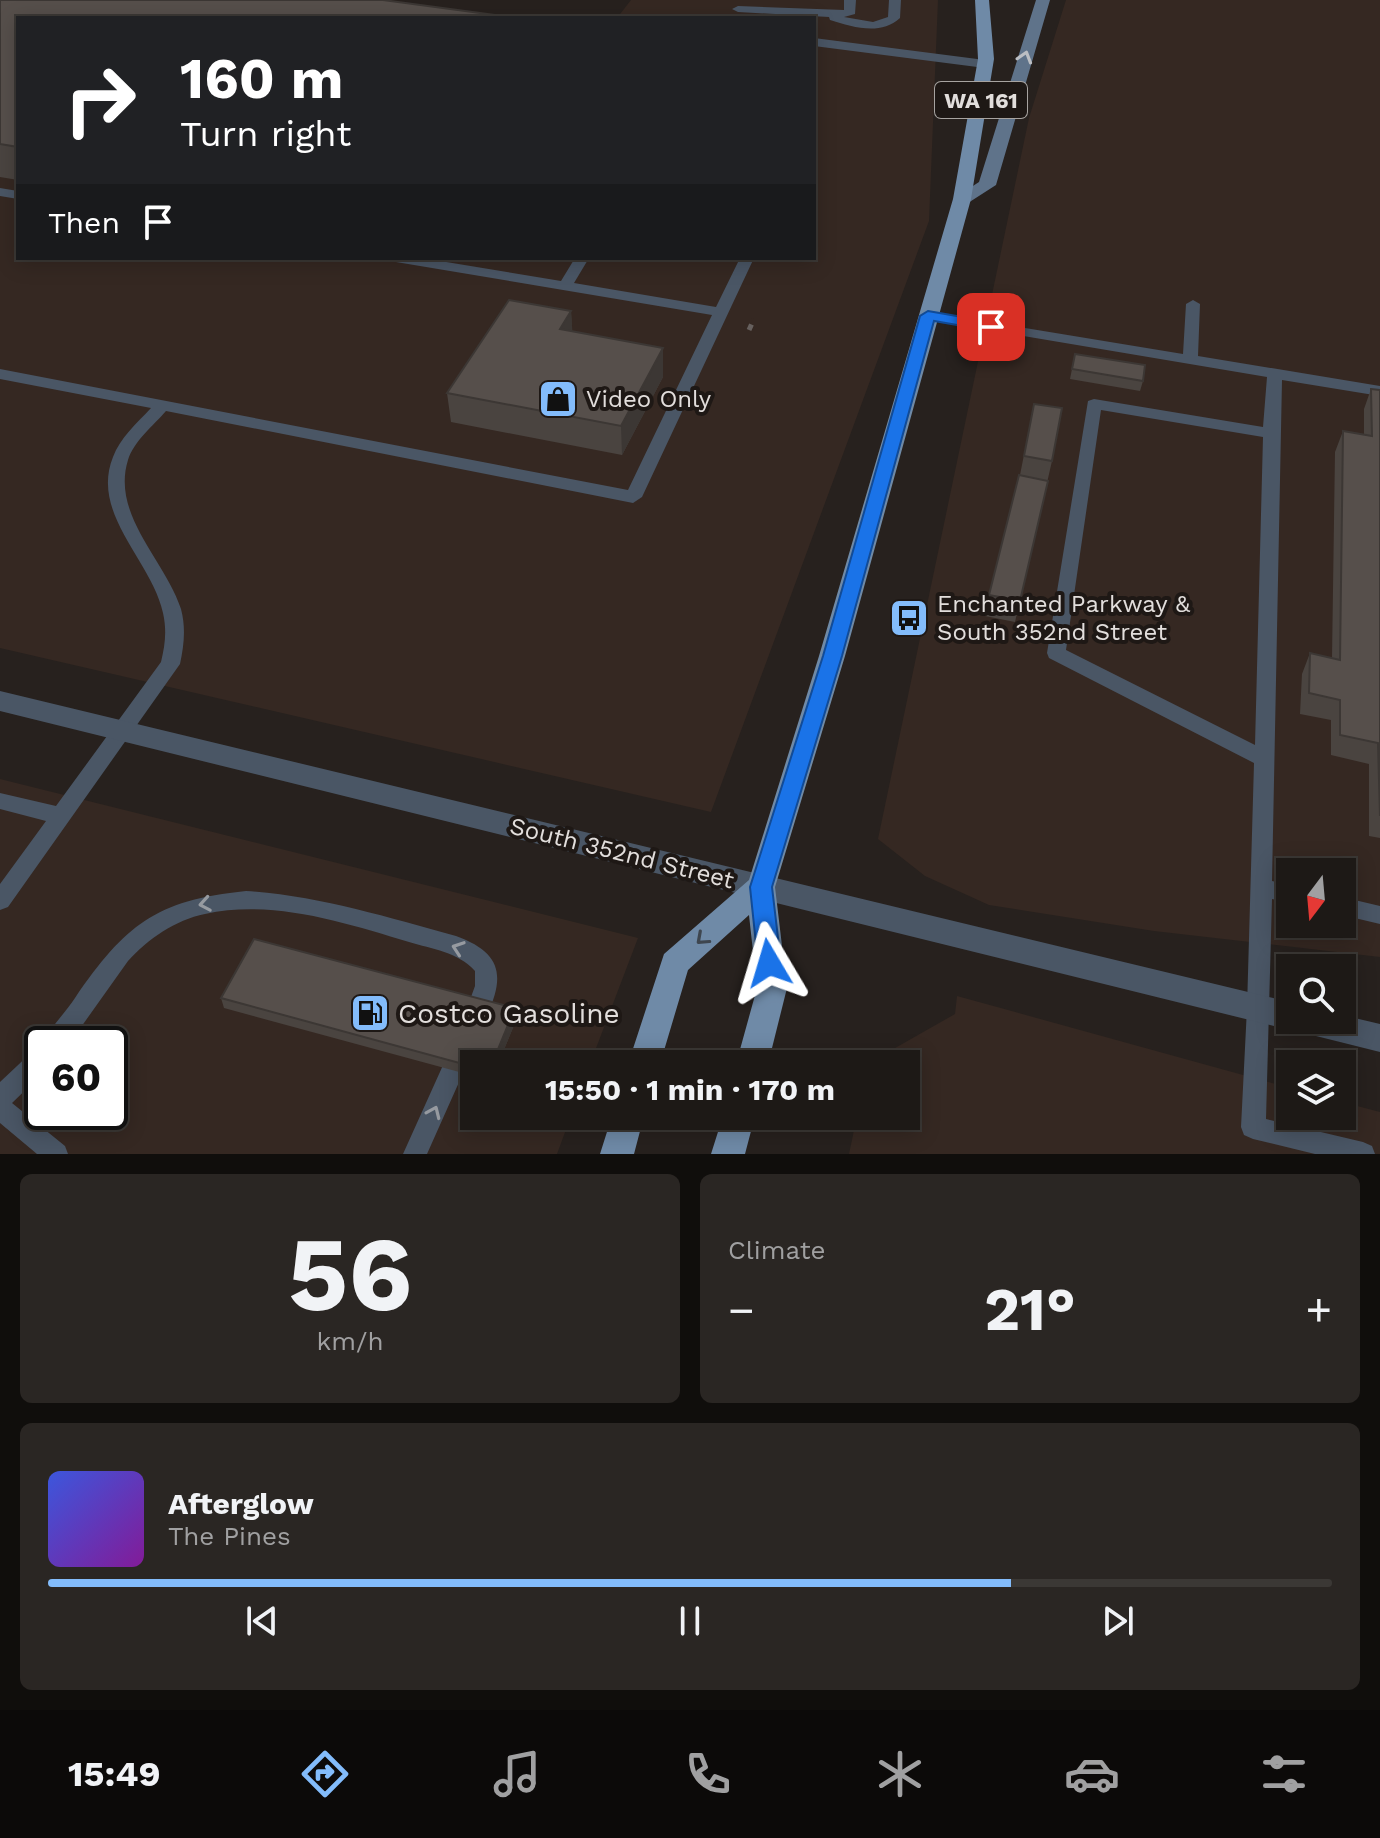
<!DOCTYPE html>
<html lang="en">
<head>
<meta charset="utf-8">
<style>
	body { margin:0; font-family:"Work Sans",sans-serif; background:#2a2623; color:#f1f3f6; height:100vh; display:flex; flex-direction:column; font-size:30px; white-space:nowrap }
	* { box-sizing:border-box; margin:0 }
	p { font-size:26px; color:#a0a0a1 }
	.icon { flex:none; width:44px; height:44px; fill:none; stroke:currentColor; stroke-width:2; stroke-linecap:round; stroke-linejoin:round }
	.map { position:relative; height:1154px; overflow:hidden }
	.drawer { display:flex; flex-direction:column; gap:20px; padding:20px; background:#100e0c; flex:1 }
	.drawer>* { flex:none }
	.banner { position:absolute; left:16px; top:16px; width:800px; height:244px; border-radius:0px; box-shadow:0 4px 20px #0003,0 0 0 2px #3b3835; background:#202124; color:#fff; overflow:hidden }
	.needle { width:52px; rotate:196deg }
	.buttons { position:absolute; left:1276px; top:858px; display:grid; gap:16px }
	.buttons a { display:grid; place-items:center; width:80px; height:80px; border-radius:0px; background:#1d1916; box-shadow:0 4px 20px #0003,0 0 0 2px #3b3835; font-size:40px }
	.speed { position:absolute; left:24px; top:1026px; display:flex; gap:16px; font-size:40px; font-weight:700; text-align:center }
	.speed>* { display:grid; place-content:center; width:104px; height:104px; border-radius:50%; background:#1d1916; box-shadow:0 4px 20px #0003,0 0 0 2px #3b3835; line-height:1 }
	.speed .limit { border:4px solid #111; border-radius:12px; background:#fff; color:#111 }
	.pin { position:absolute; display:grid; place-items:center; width:68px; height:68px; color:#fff; margin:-34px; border-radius:16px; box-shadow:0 4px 12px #0006 }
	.me { position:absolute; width:88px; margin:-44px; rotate:353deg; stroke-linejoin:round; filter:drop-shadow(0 0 6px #0008) }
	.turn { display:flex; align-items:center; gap:28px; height:168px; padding:0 32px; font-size:36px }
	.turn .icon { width:104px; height:104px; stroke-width:2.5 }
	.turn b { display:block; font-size:56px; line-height:68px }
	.then { display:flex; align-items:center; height:76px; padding:0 32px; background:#0003; gap:16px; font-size:30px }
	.big { font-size:60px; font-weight:700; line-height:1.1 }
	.drawer .widget { flex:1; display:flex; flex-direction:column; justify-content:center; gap:12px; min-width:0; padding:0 28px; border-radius:12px; background:#2a2623 }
	.drawer .dial { align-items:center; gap:0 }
	.dial b { font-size:104px; line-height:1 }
	.song { display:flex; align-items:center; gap:24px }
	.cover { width:96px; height:96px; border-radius:12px; background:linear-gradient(135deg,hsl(230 70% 55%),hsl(290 70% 35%)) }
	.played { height:8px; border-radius:4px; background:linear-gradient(90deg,#83bcfb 75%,#3b3835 75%) }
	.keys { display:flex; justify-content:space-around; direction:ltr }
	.heat { display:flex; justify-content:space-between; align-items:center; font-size:44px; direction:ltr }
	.drawer .tiles { flex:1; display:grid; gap:20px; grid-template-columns:1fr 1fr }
	.widget:last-child { grid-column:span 2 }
	.trip { position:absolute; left:460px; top:1050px; width:460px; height:80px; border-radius:0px; background:#1d1916; box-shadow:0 4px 20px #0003,0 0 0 2px #3b3835; font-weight:700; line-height:80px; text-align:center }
	.dock { display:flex; height:128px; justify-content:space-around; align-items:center; background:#0c0a09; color:#a0a0a1 }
	.dock .icon { width:56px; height:56px }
	.dock .selected { color:#83bcfb }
	.dock b { font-size:36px; color:#f1f3f6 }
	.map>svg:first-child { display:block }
</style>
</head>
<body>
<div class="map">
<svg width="1380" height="1154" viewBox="0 0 1380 1154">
	<rect width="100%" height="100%" fill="#27211e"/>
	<path fill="#352822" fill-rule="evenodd" d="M0,0H297L18,18V258H814V18H617L631,0H938L929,221L711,812L0,648Z
		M1066,0H1380V957L1154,931L989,905L925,876L878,839L1029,118ZM1290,872H1342V924H1290Z
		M0,779L638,938L590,1064H474V1116H571L557,1154H0ZM42,1044H110V1112H42Z
		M957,996L1290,1088V1116H1342V1102L1380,1112V1154H849L857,1116H906V1064H867L955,1014Z"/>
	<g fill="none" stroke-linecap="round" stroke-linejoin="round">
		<path stroke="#66605e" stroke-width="5" stroke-dasharray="6 6" stroke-linecap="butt" d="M749,330L754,319"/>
		<path fill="#4a5665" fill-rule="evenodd" d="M844,0H856L855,14L844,17L873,22L888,17L889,0H901L900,18C880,36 853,27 830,20L829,17L738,12L732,9L738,6L844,10Z
			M814,38L985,60L991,64L985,68L814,46Z
			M0,188L18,191V199L0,196Z
			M389,258H422L561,281L575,258H589L574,283L716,307L740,258H754L642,497L633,503L166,411C153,426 134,441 128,460C111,515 165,560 181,609C186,628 184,645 180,664L8,907L0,910V884L46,821L0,809V793L56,806L161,662C165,645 167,631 163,613C152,561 90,514 113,457C120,438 137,423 151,408L0,379V369L628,490L712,315L396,262Z
			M1193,300L1200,304L1198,356L1380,386V396L1282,380L1272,881L1290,885V903L1272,899L1266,1119L1363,1142L1372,1146L1375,1154H1315L1253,1139L1244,1135L1241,1127L1247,1008L1254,763L1049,658L1047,653L1088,401L1094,399L1263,427L1267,377L928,320L921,316L928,312L1183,354L1186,304ZM1101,410L1263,437L1255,745L1066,650Z
			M246,891C319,896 386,917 456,936C500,952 506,974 487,1015L479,1018L471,1015L467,1008L475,986V971C458,952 432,949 409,942C345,923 273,899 205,914C175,920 148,939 128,961L69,1044H42C50,1028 65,1013 75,998C125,925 156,900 246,891Z
			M1342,897L1380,906V924L1342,915Z
			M42,1047V1074L12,1103L65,1146L68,1154H37L0,1123V1082L34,1050Z
			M452,1060L460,1063L464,1071L427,1154H403L444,1063Z"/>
		<path fill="#4a5665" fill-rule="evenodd" d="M0,691L1290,1002V1020H1342V1015L1380,1024V1052L1308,1034L1296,1028L1290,1030L0,711Z"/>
		<path fill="#5f738a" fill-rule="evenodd" d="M1036,0H1050L996,185L968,203H956L953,199L979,182Z"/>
		<path fill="#6f8aa7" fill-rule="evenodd" d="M975,0H989L994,59L971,199L845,656L775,887L787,988L768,1064H736L757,988L749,915L688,970L660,1064H628L664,954L749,880L819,656L953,199L978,59Z
			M612,1116H644L634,1154H600Z
			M723,1116H755L745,1154H711Z"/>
	</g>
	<path fill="#4a4440" d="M0,0L18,18V180L0,177Z
		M571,311L572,331L663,377L622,455L451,422L447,393Z
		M1075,354L1143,381L1140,391L1070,379Z
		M1371,389L1380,390V838L1369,836V764L1331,755V720L1300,714L1302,674L1310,653L1332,658L1335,452L1343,431L1364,435V409Z
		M1034,404L1052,461L1015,622L985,616L989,595L1020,475Z
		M221,998L515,1008L517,1018L498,1064H474V1076L224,1008Z"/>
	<path fill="#3c3734" d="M571,311L573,340L560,329Z
		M663,348V377L622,455L621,426Z
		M515,1008L517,1018L498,1064H492Z"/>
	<path fill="#564f4b" stroke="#3c3734" stroke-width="2" d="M0,0H383L518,18H18V147L0,144Z
		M509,300L571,311L560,329L663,348L621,426L447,393Z
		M1075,354L1145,365L1143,381L1072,369Z
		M1371,389L1380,390V816L1378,743L1340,735V700L1309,693L1310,653L1340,660L1343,431L1372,436Z
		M1034,404L1062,408L1052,461L1024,456Z
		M1019,475L1048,481L1020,601L989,595Z
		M254,939L515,1008L492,1064H474V1067L221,998Z"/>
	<defs><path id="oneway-chevron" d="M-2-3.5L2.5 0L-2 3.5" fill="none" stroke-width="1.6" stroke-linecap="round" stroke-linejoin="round" transform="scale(2)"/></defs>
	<use stroke="#bbbec3" href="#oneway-chevron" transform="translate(1025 57) rotate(-73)"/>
	<g stroke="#969aa0">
		<use href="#oneway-chevron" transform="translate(205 904) rotate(170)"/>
		<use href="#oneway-chevron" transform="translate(458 948) rotate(-161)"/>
		<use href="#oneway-chevron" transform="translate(434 1112) rotate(-66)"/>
	</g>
	<use stroke="#3e464f" href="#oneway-chevron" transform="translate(702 939) rotate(138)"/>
	<path fill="#1a73e8" stroke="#114b97" stroke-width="2" d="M928,311L991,322L998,327L991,331L934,321L842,656L772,887L781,963L777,970L769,973L761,970L758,963L750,887L823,656L920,316Z"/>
	<defs>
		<g id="shop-square" transform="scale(2)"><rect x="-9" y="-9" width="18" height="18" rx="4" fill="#83bcfb" stroke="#1e1815"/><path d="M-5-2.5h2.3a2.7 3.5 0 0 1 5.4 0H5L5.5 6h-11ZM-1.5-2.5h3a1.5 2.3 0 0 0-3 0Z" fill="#111"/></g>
		<g id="bus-square" transform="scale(2)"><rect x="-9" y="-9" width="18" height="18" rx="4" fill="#83bcfb" stroke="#1e1815"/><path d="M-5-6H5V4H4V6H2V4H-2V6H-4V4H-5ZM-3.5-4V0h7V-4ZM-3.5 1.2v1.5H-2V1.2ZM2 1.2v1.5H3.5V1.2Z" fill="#111"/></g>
		<g id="fuel-square" transform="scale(2)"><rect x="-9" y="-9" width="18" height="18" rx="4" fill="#83bcfb" stroke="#1e1815"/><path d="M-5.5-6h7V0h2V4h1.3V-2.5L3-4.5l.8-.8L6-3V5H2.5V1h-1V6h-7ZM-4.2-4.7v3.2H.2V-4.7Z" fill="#111"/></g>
	</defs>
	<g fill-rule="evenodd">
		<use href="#shop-square" x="558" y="399"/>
		<use href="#bus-square" x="909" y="618"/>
		<use href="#fuel-square" x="370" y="1013"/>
	</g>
	<g text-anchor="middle" stroke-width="8" stroke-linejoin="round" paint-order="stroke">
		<rect fill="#1e1815" stroke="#a7a3a0" stroke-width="2" x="935" y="82" width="92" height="36" rx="6"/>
		<g font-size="22" font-weight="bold" fill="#e2dedc">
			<text x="981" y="108">WA 161</text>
		</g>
		<g font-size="24" fill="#e2dedc" stroke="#1e1815" text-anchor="start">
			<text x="586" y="407">Video Only</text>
			<text x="937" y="612">Enchanted Parkway &amp;<tspan x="937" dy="28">South 352nd Street</tspan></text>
		</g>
		<g font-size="24" fill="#e2dedc" stroke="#1e1815">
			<text transform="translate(622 853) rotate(14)" y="8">South 352nd Street</text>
		</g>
		<g font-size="28" fill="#e2dedc" stroke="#1e1815" text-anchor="start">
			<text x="398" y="1023">Costco Gasoline</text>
		</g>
	</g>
</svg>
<div class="buttons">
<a><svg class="needle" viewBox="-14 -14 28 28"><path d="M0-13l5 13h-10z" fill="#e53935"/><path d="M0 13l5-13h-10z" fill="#a0a0a1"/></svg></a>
<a><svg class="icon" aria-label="search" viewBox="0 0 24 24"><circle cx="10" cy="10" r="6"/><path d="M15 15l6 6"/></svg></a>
<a><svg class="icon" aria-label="layers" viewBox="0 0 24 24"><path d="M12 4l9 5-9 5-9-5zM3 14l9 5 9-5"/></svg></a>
</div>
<div class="speed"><div class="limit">60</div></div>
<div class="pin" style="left:991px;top:327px;background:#d93025"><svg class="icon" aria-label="arrive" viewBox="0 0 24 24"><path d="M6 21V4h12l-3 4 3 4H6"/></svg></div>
<svg class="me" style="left:769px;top:963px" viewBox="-20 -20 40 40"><path d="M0-17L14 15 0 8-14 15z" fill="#1a73e8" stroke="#fff" stroke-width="4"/></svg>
<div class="trip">15:50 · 1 min · 170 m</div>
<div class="banner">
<div class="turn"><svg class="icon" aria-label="right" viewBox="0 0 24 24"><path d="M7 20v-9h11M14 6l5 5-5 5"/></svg><div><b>160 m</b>Turn right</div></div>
<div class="then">Then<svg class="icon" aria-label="arrive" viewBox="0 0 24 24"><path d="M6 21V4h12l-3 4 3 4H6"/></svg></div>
</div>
</div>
<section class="drawer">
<div class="tiles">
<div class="widget dial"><b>56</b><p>km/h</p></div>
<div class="widget"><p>Climate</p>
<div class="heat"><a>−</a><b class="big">21°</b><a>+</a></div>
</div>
<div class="widget">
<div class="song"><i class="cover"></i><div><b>Afterglow</b><p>The Pines</p></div></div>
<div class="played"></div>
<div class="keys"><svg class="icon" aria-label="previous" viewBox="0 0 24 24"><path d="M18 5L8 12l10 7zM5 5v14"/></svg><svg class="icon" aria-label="pause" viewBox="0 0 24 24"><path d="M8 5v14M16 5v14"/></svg><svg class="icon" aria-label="next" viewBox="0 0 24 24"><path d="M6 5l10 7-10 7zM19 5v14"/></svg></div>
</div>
</div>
</section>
<nav class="dock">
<b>15:49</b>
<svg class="icon selected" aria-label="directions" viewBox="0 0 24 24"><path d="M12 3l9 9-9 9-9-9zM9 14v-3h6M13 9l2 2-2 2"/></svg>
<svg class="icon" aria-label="music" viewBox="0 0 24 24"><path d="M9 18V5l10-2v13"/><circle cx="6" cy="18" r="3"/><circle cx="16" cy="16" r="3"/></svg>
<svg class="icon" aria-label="phone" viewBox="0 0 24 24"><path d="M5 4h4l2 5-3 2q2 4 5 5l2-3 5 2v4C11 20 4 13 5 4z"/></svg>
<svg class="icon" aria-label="climate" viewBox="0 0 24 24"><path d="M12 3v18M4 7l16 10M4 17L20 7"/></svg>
<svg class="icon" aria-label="car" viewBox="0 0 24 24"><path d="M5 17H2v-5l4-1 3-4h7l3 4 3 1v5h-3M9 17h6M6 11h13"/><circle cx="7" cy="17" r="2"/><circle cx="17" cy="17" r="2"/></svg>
<svg class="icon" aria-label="filters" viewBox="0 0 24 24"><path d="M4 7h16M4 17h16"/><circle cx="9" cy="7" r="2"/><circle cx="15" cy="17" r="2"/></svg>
</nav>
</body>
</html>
